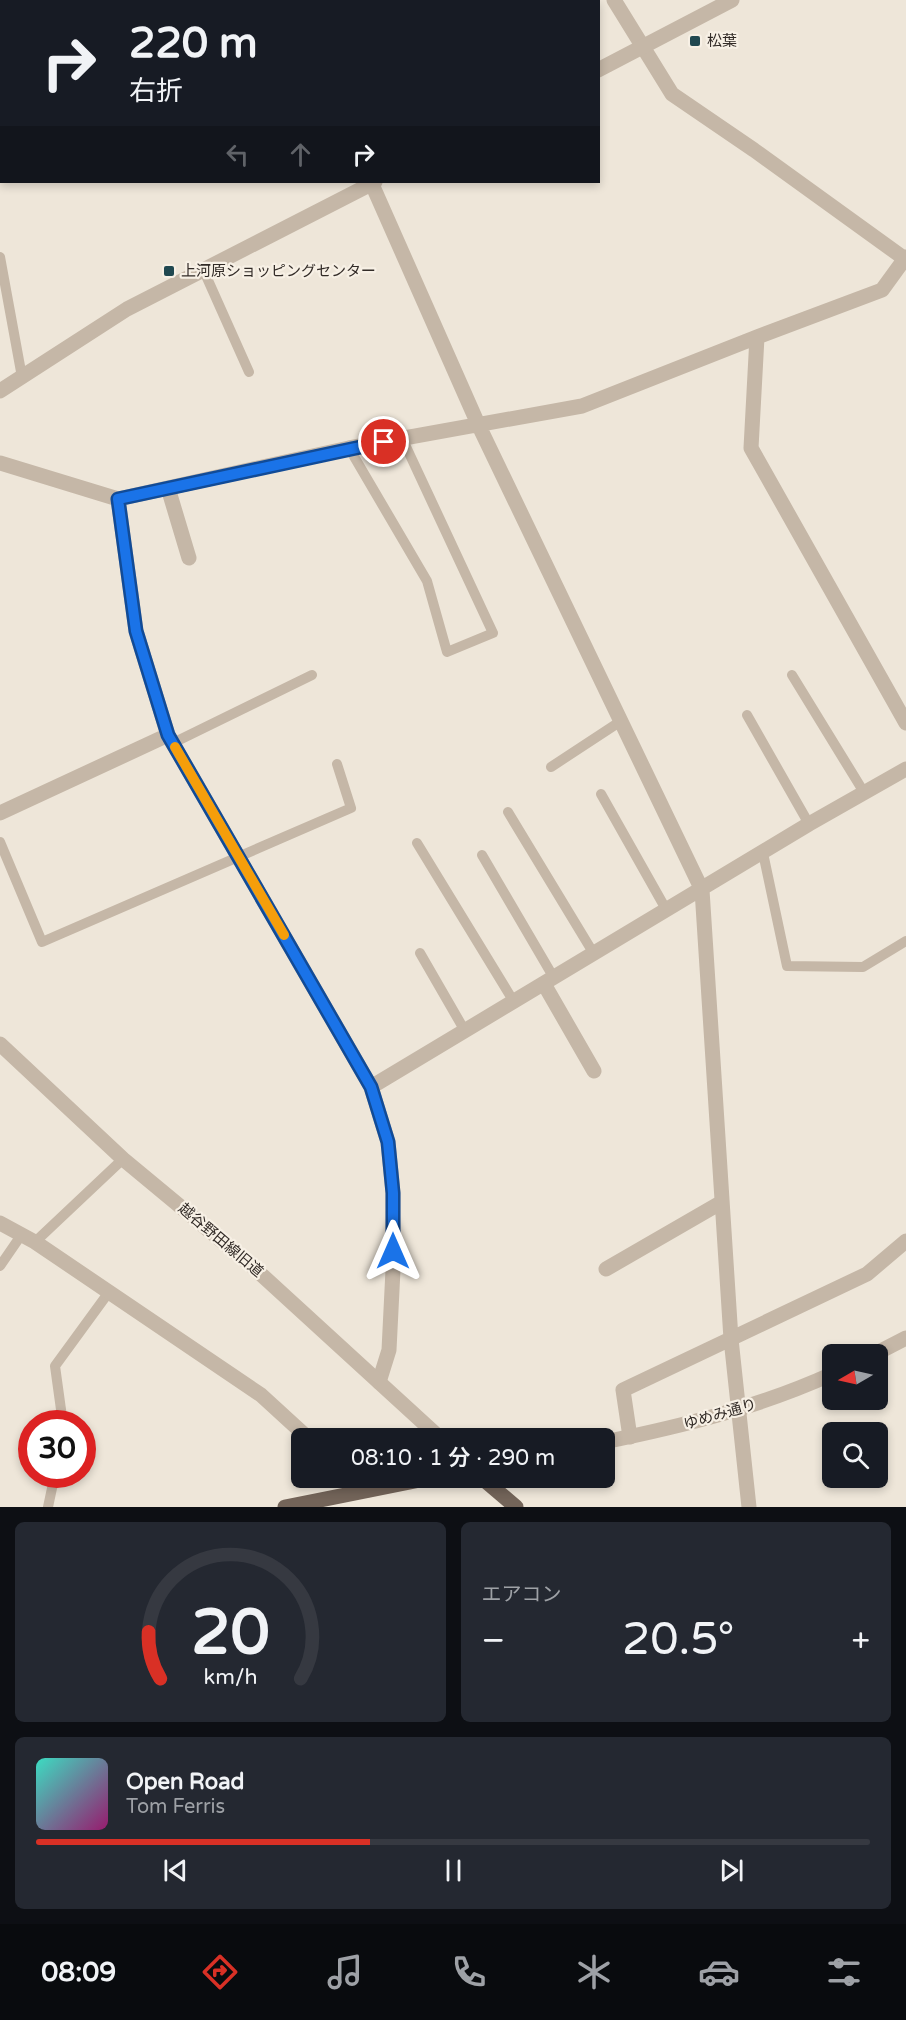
<!DOCTYPE html>
<html lang="ja">
<head>
<meta charset="utf-8">
<style>
	body { margin:0; font-family:"Varela Round","Noto Sans JP",sans-serif; background:#242831; color:#f1f3f6; height:100vh; display:flex; flex-direction:column; font-size:22px; white-space:nowrap }
	* { box-sizing:border-box; margin:0 }
	p { font-size:20px; color:#9ea1a6 }
	.icon { flex:none; width:33px; height:33px; fill:none; stroke:currentColor; stroke-width:2; stroke-linecap:round; stroke-linejoin:round }
	.map { position:relative; height:1507px; overflow:hidden }
	.panel { display:flex; flex-direction:column; gap:15px; padding:15px; background:#0d0f14; flex:1 }
	.panel>* { flex:none }
	.banner { position:absolute; left:0px; top:0px; width:600px; height:183px; box-shadow:0 3px 9px #0003; background:#171b24; color:#f1f3f6; overflow:hidden }
	.needle { width:39px; rotate:261deg }
	.tools { position:absolute; left:822px; top:1344px; display:grid; gap:12px }
	.tools a { display:grid; place-items:center; width:66px; height:66px; border-radius:9px; background:#171b24; box-shadow:0 3px 9px #0003; font-size:30px }
	.speed { position:absolute; left:18px; top:1410px; display:flex; gap:12px; font-size:30px; font-weight:700; text-align:center }
	.speed>* { display:grid; place-content:center; width:78px; height:78px; border-radius:50%; background:#171b24; box-shadow:0 3px 9px #0003; line-height:1 }
	.speed .limit { border:9px solid #d22; background:#fff; color:#111 }
	.pin { position:absolute; display:grid; place-items:center; width:51px; height:51px; color:#fff; margin:-26px; border:3px solid #fff; border-radius:50%; box-shadow:0 2px 6px #0007 }
	.me { position:absolute; width:66px; margin:-33px; rotate:0deg; stroke-linejoin:round; filter:drop-shadow(0 0 4px #0008) }
	.turn { display:flex; align-items:center; gap:21px; height:126px; padding:0 30px; font-size:27px }
	.turn .icon { width:78px; height:78px; stroke-width:2.5 }
	.turn b { display:block; font-size:42px; line-height:51px }
	.lanes { display:flex; align-items:center; height:57px; padding:0 30px; background:#0003; justify-content:center; gap:30px; direction:ltr }
	.lanes .off { opacity:.35 }
	.big { font-size:45px; font-weight:600; line-height:1.1 }
	.panel .tile { flex:1; display:flex; flex-direction:column; justify-content:center; gap:9px; min-width:0; padding:0 21px; border-radius:9px; background:#242831 }
	.panel .dial { align-items:center; gap:0 }
	.dial svg { height:156px; overflow:visible; fill:none; stroke:#363941; stroke-width:7; stroke-linecap:round; text-anchor:middle }
	.dial text { fill:#f1f3f6; stroke:none }
	.song { display:flex; align-items:center; gap:18px }
	.cover { width:72px; height:72px; border-radius:9px; background:linear-gradient(135deg,hsl(170 70% 55%),hsl(320 70% 35%)) }
	.played { height:6px; border-radius:3px; background:linear-gradient(90deg,#d93025 40%,#363941 40%) }
	.keys { display:flex; justify-content:space-around; direction:ltr }
	.heat { display:flex; justify-content:space-between; align-items:center; font-size:33px; direction:ltr }
	.panel .tiles { flex:1; display:grid; gap:15px; grid-template-columns:1fr 1fr }
	.tile:last-child { grid-column:span 2 }
	.trip { position:absolute; left:291px; top:1428px; width:324px; height:60px; border-radius:9px; background:#171b24; box-shadow:0 3px 9px #0003; font-weight:600; line-height:60px; text-align:center }
	.tabs { display:flex; height:96px; justify-content:space-around; align-items:center; background:#090b0e; color:#9ea1a6 }
	.tabs .icon { width:42px; height:42px }
	.tabs .current { color:#d93025 }
	.tabs b { font-size:27px; color:#f1f3f6 }
	.map>svg:first-child { display:block }
</style>
</head>
<body>
<div class="map">
<svg width="906" height="1507" viewBox="0 0 906 1507">
	<rect width="100%" height="100%" fill="#eee6d9"/>
	<g fill="none" stroke-linecap="round" stroke-linejoin="round">
		<path stroke="#c5b7a7" stroke-width="10" d="M178,2L181,0
			M0,173L2,172
			M0,257L22,377
			M203,269L249,372
			M349,448L427,581L447,652L493,633L402,438
			M792,675L865,794
			M747,715L809,824
			M173,743L312,675
			M551,767L621,721
			M601,794L667,911
			M508,812L594,954
			M0,842L42,942L351,808L337,764
			M417,843L514,1002
			M763,853L787,966L863,967L906,941
			M482,855L554,978
			M420,953L465,1031
			M35,1242L123,1159
			M0,1266L22,1234
			M63,1424L55,1366L109,1292
			M48,1507L55,1474"/>
		<path stroke="#c5b7a7" stroke-width="15" d="M276,0L277,2
			M614,0L672,94L754,150L905,259
			M371,182L478,424L702,890L731,1339L749,1507
			M757,337L751,448L906,723
			M0,463L118,499L349,448L582,406L757,337L882,290L906,257
			M168,488L189,558
			M118,499L136,631L168,735L371,1087L388,1142L393,1193V1270L389,1350L379,1382
			M0,813L168,735
			M544,984L594,1071
			M371,1087L809,824L906,769
			M0,1223L35,1242L261,1395L308,1438
			M606,1269L722,1202
			M630,1437L623,1390L867,1274L906,1241
			M353,1478L368,1490"/>
		<path stroke="#c5b7a7" stroke-width="15" d="M598,70L732,0
			M0,391L127,309L375,182
			M0,1044L123,1159L252,1266L440,1438
			M875,1354L906,1338
			M604,1442C683,1426 759,1407 832,1374"/>
		<path stroke="#736459" stroke-width="15" d="M482,1478L516,1507
			M285,1507L430,1478"/>
	</g>
	<g fill="none" stroke-linecap="round" stroke-linejoin="round">
		<g stroke="#114b97" stroke-width="15">
			<path id="route" d="M384,442L118,499L136,631L168,735L371,1087L388,1142L393,1193V1251"/>
		</g>
		<use href="#route" stroke="#1a73e8" stroke-width="10"/>
		<path stroke="#f59e0b" stroke-width="10" d="M175,747L284,935"/>
	</g>
	<g fill="#204850" stroke="#f7f0e5" stroke-width="2">
		<rect x="689" y="35" width="12" height="12" rx="3"/>
		<rect x="163" y="265" width="12" height="12" rx="3"/>
	</g>
	<g text-anchor="middle" stroke-width="4.5" stroke-linejoin="round" paint-order="stroke">
		<g font-size="15" fill="#322b27" stroke="#f7f0e5" text-anchor="start">
			<text x="707" y="46">松葉</text>
			<text x="181" y="276">上河原ショッピングセンター</text>
		</g>
		<g font-size="15" fill="#322b27" stroke="#f7f0e5">
			<text transform="translate(221 1240) rotate(40)" y="5">越谷野田線旧道</text>
			<text transform="translate(720 1414) rotate(-16)" y="5">ゆめみ通り</text>
		</g>
	</g>
</svg>
<div class="tools">
<a><svg class="needle" viewBox="-14 -14 28 28"><path d="M0-13l5 13h-10z" fill="#e53935"/><path d="M0 13l5-13h-10z" fill="#9ea1a6"/></svg></a>
<a><svg class="icon" aria-label="search" viewBox="0 0 24 24"><circle cx="10" cy="10" r="6"/><path d="M15 15l6 6"/></svg></a>
</div>
<div class="speed"><div class="limit">30</div></div>
<div class="pin" style="left:384px;top:442px;background:#d93025"><svg class="icon" aria-label="arrive" viewBox="0 0 24 24"><path d="M6 21V4h12l-3 4 3 4H6"/></svg></div>
<svg class="me" style="left:393px;top:1251px" viewBox="-20 -20 40 40"><path d="M0-17L14 15 0 8-14 15z" fill="#1a73e8" stroke="#fff" stroke-width="4"/></svg>
<div class="trip">08:10 · 1 分 · 290 m</div>
<div class="banner">
<div class="turn"><svg class="icon" aria-label="right" viewBox="0 0 24 24"><path d="M7 20v-9h11M14 6l5 5-5 5"/></svg><div><b>220 m</b>右折</div></div>
<div class="lanes"><svg class="icon off" aria-label="left" viewBox="0 0 24 24"><path d="M17 20v-9H6M10 6l-5 5 5 5"/></svg><svg class="icon off" aria-label="ahead" viewBox="0 0 24 24"><path d="M12 20V5M6 11l6-6 6 6"/></svg><svg class="icon" aria-label="right" viewBox="0 0 24 24"><path d="M7 20v-9h11M14 6l5 5-5 5"/></svg></div>
</div>
</div>
<section class="panel">
<div class="tiles">
<div class="tile dial"><svg viewBox="0 0 100 80">
<path d="M14 69A42 42 0 1 1 86 69"/>
<path d="M14 69A42 42 0 0 1 8 45" stroke="#d93025"/>
<text x="50" y="56" font-size="32" font-weight="700">20</text>
<text x="50" y="72" font-size="11">km/h</text>
</svg></div>
<div class="tile"><p>エアコン</p>
<div class="heat"><a>−</a><b class="big">20.5°</b><a>+</a></div>
</div>
<div class="tile">
<div class="song"><i class="cover"></i><div><b>Open Road</b><p>Tom Ferris</p></div></div>
<div class="played"></div>
<div class="keys"><svg class="icon" aria-label="previous" viewBox="0 0 24 24"><path d="M18 5L8 12l10 7zM5 5v14"/></svg><svg class="icon" aria-label="pause" viewBox="0 0 24 24"><path d="M8 5v14M16 5v14"/></svg><svg class="icon" aria-label="next" viewBox="0 0 24 24"><path d="M6 5l10 7-10 7zM19 5v14"/></svg></div>
</div>
</div>
</section>
<nav class="tabs">
<b>08:09</b>
<svg class="icon current" aria-label="directions" viewBox="0 0 24 24"><path d="M12 3l9 9-9 9-9-9zM9 14v-3h6M13 9l2 2-2 2"/></svg>
<svg class="icon" aria-label="music" viewBox="0 0 24 24"><path d="M9 18V5l10-2v13"/><circle cx="6" cy="18" r="3"/><circle cx="16" cy="16" r="3"/></svg>
<svg class="icon" aria-label="phone" viewBox="0 0 24 24"><path d="M5 4h4l2 5-3 2q2 4 5 5l2-3 5 2v4C11 20 4 13 5 4z"/></svg>
<svg class="icon" aria-label="climate" viewBox="0 0 24 24"><path d="M12 3v18M4 7l16 10M4 17L20 7"/></svg>
<svg class="icon" aria-label="car" viewBox="0 0 24 24"><path d="M5 17H2v-5l4-1 3-4h7l3 4 3 1v5h-3M9 17h6M6 11h13"/><circle cx="7" cy="17" r="2"/><circle cx="17" cy="17" r="2"/></svg>
<svg class="icon" aria-label="filters" viewBox="0 0 24 24"><path d="M4 7h16M4 17h16"/><circle cx="9" cy="7" r="2"/><circle cx="15" cy="17" r="2"/></svg>
</nav>
</body>
</html>
